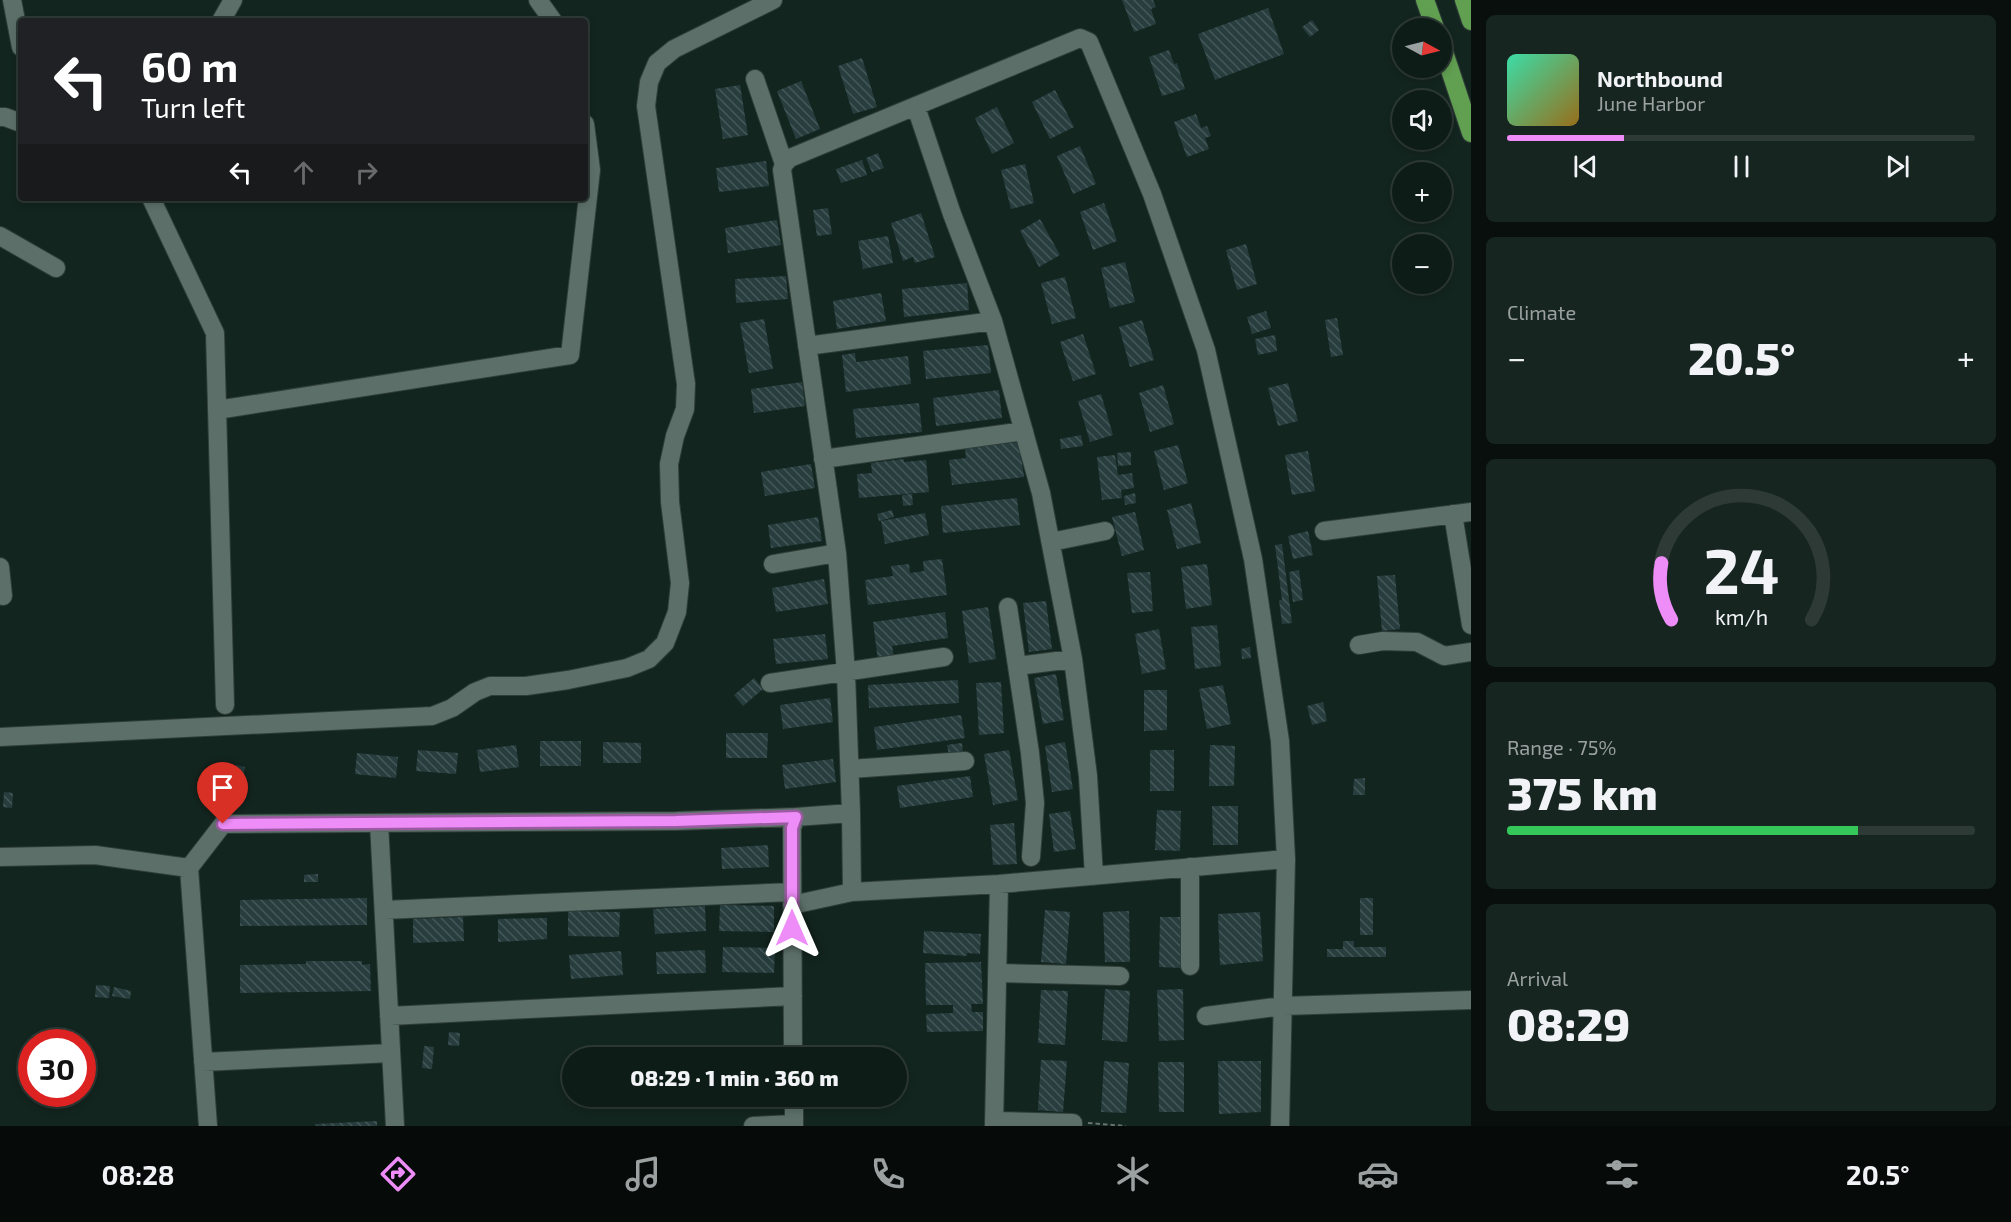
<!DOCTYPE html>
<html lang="en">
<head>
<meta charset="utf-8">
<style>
	body { margin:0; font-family:"Exo 2",sans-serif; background:#172520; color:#f1f3f6; height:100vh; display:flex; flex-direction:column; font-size:22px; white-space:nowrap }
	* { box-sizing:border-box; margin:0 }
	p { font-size:20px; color:#9ba1a1 }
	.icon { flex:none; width:33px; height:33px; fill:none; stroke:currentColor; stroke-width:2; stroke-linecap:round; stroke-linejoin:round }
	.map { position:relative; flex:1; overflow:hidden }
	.details { display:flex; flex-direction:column; gap:15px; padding:15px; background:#080f0d; width:540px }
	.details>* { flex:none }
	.hud { position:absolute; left:18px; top:18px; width:570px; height:183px; border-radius:6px; box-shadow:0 3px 9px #0003,0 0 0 2px #2e3a36; background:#202124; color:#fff; overflow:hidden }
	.needle { width:39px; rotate:97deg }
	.buttons { position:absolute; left:1392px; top:18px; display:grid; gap:12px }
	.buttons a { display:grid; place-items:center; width:60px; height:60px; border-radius:50%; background:#0e1c17; box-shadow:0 3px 9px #0003,0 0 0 2px #2e3a36; font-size:30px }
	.speed { position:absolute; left:18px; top:1029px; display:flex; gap:12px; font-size:30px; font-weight:700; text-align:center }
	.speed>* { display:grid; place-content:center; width:78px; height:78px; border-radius:50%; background:#0e1c17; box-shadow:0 3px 9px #0003,0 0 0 2px #2e3a36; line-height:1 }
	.speed .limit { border:9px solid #d22; background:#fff; color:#111 }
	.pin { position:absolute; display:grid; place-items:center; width:51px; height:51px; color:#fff; margin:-62px -26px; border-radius:50% 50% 50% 0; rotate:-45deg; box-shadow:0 0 6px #0007 }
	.pin .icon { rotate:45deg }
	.me { position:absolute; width:66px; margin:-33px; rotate:0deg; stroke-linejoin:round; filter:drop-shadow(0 0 4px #0008) }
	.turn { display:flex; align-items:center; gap:21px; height:126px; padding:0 24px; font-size:27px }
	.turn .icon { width:78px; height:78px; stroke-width:2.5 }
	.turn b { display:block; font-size:42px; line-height:51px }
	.lanes { display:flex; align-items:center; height:57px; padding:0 24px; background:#0003; justify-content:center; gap:30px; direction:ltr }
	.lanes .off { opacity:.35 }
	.big { font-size:45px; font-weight:800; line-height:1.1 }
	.details .card { flex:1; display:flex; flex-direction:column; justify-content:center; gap:9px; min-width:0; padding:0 21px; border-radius:9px; background:#172520 }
	.details .dial { align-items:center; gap:0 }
	.dial svg { height:156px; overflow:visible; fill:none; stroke:#2e3a36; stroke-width:7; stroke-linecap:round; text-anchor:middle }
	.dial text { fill:#f1f3f6; stroke:none }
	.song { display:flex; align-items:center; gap:18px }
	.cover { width:72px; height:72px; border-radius:9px; background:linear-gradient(135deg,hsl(160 70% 55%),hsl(40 70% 35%)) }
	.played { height:6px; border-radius:3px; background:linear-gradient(90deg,#ee8cf8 25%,#2e3a36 25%) }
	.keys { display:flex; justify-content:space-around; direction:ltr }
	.heat { display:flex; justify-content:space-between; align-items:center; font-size:33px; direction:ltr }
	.charge { height:9px; border-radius:4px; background:linear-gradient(90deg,#34c759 75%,#2e3a36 0) }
	.trip { position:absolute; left:562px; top:1047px; width:345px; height:60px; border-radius:30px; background:#0e1c17; box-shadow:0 3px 9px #0003,0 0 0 2px #2e3a36; font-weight:800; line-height:60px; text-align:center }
	.menu { display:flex; height:96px; justify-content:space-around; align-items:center; background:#060b09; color:#9ba1a1 }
	.menu .icon { width:42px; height:42px }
	.menu .current { color:#ee8cf8 }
	.menu b { font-size:27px; color:#f1f3f6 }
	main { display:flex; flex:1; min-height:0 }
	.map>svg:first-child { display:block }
</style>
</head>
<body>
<main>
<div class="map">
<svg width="1471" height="1126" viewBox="0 0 1471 1126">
	<defs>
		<pattern id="building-back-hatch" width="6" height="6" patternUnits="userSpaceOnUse" patternTransform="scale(1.5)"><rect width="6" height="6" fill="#273d3e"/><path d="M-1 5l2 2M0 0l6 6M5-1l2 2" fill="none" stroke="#455859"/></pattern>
	</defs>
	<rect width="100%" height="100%" fill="#13251f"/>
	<path fill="url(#building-back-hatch)" d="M1122,0H1153L1156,7L1151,9L1156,24L1134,32Z
		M1268,8L1284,54L1215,80L1198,34Z
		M1312,20L1319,30L1310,37L1302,27Z
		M1169,50L1174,64L1177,63L1185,89L1162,96L1149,57Z
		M862,58L877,107L853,114L838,66Z
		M801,81L820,129L796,139L777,91Z
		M740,85L748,135L723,139L715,89Z
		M1055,90L1074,127L1050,139L1032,102Z
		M997,107L1014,143L992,154L975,118Z
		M1196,114L1201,128L1207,126L1211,136L1205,138L1209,149L1187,157L1174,122Z
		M1080,146L1096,184L1073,194L1057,156Z
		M878,153L884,168L872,172L866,158Z
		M862,160L867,175L841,183L836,169Z
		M766,161L769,186L719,192L716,168Z
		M1025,164L1034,203L1011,209L1001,170Z
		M1104,203L1117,241L1093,250L1080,212Z
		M828,208L832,234L817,236L813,210Z
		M921,213L935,257L915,263L913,257L903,261L891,223Z
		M1040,219L1060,255L1039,267L1020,231Z
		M777,220L781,245L728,253L725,228Z
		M888,236L893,263L863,269L858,241Z
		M1246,244L1257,284L1237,290L1226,250Z
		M1125,262L1135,302L1110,308L1101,268Z
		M786,276L788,299L736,303L735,279Z
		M1065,277L1076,318L1052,324L1041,283Z
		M967,283L969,310L904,317L902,289Z
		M881,293L886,321L837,329L833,301Z
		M1266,311L1271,328L1252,334L1247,317Z
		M1337,318L1343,355L1331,357L1325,320Z
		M764,319L773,369L749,373L740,323Z
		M1142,320L1154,360L1130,367L1119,327Z
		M1083,334L1096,374L1073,381L1060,342Z
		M1275,335L1277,351L1258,355L1255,339Z
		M988,345L991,373L926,379L923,351Z
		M855,353L856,362L908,356L911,384L846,392L842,355Z
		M802,382L805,406L754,413L751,389Z
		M1288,383L1298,421L1278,426L1268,388Z
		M1163,385L1174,424L1150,432L1139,393Z
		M999,390L1002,418L936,426L933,398Z
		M1101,394L1113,435L1090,442L1078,401Z
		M919,403L922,432L856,438L853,409Z
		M1081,435L1083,446L1061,449L1060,439Z
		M1019,442L1024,477L952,485L949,460L966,458L965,448Z
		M1178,445L1188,483L1164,490L1154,451Z
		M1308,451L1315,491L1292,495L1285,455Z
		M1131,452V465L1118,466L1117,453Z
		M1115,455L1118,475L1132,473L1134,488L1121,490L1122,498L1102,500L1097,457Z
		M904,459V462L926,460L929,492L859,498L857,474L872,473L871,463Z
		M811,464L815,488L765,496L761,472Z
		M1135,493L1136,503L1125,505L1124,496Z
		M912,494L913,505L903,506L902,495Z
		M1017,498L1020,525L943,533L941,506Z
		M1191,503L1201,543L1177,549L1167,510Z
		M892,510L894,517L879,521L877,514Z
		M1135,512L1144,550L1122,556L1112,517Z
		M925,513L929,535L885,544L881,521Z
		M818,517L822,541L771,548L768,525Z
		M1308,531L1313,555L1293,559L1288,536Z
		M1282,544L1292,623L1282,624L1279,600H1282L1275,545Z
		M942,559L947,595L868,605L865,580L893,576L891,566L909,564L910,573L924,571L923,561Z
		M1207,564L1212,605L1186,609L1181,567Z
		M1299,570L1303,600L1293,602L1289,572Z
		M1150,572L1153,611L1132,613L1127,573Z
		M1395,575L1400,629L1382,631L1377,576Z
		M824,579L828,604L776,612L772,588Z
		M1046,601L1052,649L1029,652L1023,603Z
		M988,607L996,659L969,663L962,611Z
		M945,612L948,638L892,646L894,658L878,661L873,622Z
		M1217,625L1221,666L1195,669L1191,627Z
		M1159,629L1166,669L1142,674L1135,634Z
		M825,634L828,659L776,664L773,639Z
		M1250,647L1251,658L1242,659L1241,649Z
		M1056,674L1064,720L1043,724L1034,678Z
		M754,678L763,689L743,706L734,695Z
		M958,680L959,703L869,708L868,685Z
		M1001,682L1004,733L979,735L976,683Z
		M1223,685L1231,724L1207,729L1199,689Z
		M1144,690H1167V730L1144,731Z
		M830,698L833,722L783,729L780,705Z
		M1323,702L1327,721L1312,725L1307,706Z
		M961,715L965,738L877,750L874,727Z
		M726,733H768L767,758H726Z
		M540,741H581V766H540Z
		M603,742L641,743V763H603Z
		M1065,742L1073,789L1052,792L1045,746Z
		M962,743L963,753L949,755L947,745Z
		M516,745L519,767L480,772L477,750Z
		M1210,745L1235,746L1234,786H1209Z
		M418,750L458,753L456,774L416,771Z
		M1009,750L1018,800L993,805L984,754Z
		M1150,750H1174V791H1150Z
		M357,753L398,757L396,778L355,774Z
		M833,759L836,782L785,789L782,765Z
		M236,765L245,767L242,785L233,784Z
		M970,776L973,797L900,808L897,786Z
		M1365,778V795H1353L1354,779Z
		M4,792L13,793L12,808L3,807Z
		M1212,806H1238V845H1213Z
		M1157,810L1181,811L1180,851L1155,850Z
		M1070,811L1076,849L1054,852L1049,814Z
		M1014,823L1017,864L993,865L990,825Z
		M768,845L769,867L722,869L721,848Z
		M318,874V882H304V875Z
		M367,898V925L240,926V900Z
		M1360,898H1373V935H1360Z
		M720,905L774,906V932L719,931Z
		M705,906L706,931L655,934L653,909Z
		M1045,910L1070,912L1066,964L1041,962Z
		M568,911L620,912L619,937L568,936Z
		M1129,911L1130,962H1105L1103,912Z
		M1260,912L1263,961L1220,965L1218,914Z
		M463,917L464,941L413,943V919Z
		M1160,917H1184L1183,968L1159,967Z
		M547,918V939L498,942V919Z
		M924,931L981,934L980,954L967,953V956L923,953Z
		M1343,941H1354V947H1386V957H1327V949H1343Z
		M723,947L775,948L774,973L722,972Z
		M705,950L706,973L657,974L656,952Z
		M621,951L623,975L571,979L569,955Z
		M306,961H362V965L370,964L371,991L240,993V965L306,964Z
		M981,962L983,1004H971L972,1012H983V1031L927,1032L926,1014L953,1013V1005H926L925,963Z
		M96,985L110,986L109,998L95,997Z
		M114,987L131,991L130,999L112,996Z
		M1105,989L1130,991L1127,1042L1102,1040Z
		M1183,989L1184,1040L1159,1041L1157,990Z
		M1041,990L1068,991L1065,1045L1038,1043Z
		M449,1032L460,1033L459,1046L448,1045Z
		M424,1046L434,1047L432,1069L422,1068Z
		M1041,1060L1067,1061L1063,1112L1038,1110Z
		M1104,1061L1129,1063L1126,1113L1101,1112Z
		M1218,1061H1261V1112L1219,1114Z
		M1158,1062H1184V1112H1159Z
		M377,1121V1126H316L315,1124Z"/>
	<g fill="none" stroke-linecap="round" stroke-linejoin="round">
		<g stroke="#303e39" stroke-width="20">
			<path id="minor" d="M12,0L21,47
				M538,0L553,21
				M221,21L233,0
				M755,79L784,164
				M916,107L952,214L993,321L1041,493L1073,659L1088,776L1094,876
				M0,117H5L21,123
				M151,198L215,333L225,705
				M0,236L56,268
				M807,346L993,321
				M217,410L570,355L591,170L585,124
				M823,459L1024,431
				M1453,514L1471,625
				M1324,531L1471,512
				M1051,542L1105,531
				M773,564L837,553
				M0,567L3,596
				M1008,607L1017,666L1073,659
				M1359,645L1383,641L1417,642L1444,656L1471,652
				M1017,666L1030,753L1035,803L1031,857
				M770,683L944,657
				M0,737L432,716L452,708L475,692L490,686H526L568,680L627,668L649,659L665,643L677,612L680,583L670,502L669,464L675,436L685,409L686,384L646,106L649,82L657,63L674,49L773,0
				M850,769L965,761
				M379,823L395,1126
				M0,857L95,855L189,868
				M852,892L851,813L846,673L837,553L782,170L784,164L790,158L1080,38L1089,42L1152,194L1206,350L1253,559L1280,741L1286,859
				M792,905L852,892L999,884
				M384,910L792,892
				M1190,966V867
				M997,973L1120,976
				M389,1016L793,996
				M1206,1016L1283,1006L1471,1000
				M793,1058L792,828L796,817L851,813
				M203,1062L391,1053
				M794,1096V1126
				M994,1121L1073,1123V1126
				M208,1126L189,868L223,824L676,821L796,817
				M753,1126L794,1124
				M994,1126L999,884L1286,859L1280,1126"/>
		</g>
		<g stroke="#303e39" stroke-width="20">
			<path id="highway" d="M1425,0L1435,28
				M1464,0L1471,21
				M1442,46L1471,133"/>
		</g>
		<path stroke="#65746e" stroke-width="2" stroke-dasharray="4.5 3" stroke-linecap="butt" d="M1088,1123L1126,1126"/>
		<use href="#minor" stroke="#5c7069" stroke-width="18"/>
		<use href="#highway" stroke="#619f51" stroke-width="18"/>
	</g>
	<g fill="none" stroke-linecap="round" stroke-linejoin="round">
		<g stroke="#9b5ba1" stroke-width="15">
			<path id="route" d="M223,824L676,821L796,817L792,828V928"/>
		</g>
		<use href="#route" stroke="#ee8cf8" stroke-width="10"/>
	</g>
</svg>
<div class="buttons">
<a><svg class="needle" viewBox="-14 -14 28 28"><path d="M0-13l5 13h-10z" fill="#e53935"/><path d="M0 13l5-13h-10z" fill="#9ba1a1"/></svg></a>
<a><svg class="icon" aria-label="sound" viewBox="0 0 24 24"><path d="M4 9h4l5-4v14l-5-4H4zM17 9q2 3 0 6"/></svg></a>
<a>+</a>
<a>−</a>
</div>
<div class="speed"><div class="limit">30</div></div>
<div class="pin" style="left:223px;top:824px;background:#d93025"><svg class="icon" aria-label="arrive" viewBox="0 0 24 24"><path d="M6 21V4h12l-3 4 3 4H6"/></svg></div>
<svg class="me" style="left:792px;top:928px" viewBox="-20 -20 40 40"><path d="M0-17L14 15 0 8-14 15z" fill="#ee8cf8" stroke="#fff" stroke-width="4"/></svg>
<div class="trip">08:29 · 1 min · 360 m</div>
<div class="hud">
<div class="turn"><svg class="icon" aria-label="left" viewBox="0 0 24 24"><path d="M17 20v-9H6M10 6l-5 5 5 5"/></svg><div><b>60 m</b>Turn left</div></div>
<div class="lanes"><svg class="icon" aria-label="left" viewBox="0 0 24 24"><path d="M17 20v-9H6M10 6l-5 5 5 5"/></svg><svg class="icon off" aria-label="ahead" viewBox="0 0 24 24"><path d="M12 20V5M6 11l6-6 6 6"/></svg><svg class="icon off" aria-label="right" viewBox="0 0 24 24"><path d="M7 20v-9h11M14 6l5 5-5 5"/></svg></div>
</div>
</div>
<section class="details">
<div class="card">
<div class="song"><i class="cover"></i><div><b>Northbound</b><p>June Harbor</p></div></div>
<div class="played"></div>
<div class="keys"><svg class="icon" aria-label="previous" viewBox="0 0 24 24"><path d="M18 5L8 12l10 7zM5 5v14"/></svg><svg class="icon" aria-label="pause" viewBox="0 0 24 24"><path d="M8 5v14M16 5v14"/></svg><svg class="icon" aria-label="next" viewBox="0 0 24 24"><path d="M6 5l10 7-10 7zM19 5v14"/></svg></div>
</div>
<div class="card"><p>Climate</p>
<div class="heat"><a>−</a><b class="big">20.5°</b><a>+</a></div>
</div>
<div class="card dial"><svg viewBox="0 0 100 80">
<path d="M14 69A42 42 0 1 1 86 69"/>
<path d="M14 69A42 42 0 0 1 9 40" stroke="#ee8cf8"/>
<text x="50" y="56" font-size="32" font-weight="700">24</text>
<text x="50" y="72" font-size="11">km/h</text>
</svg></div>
<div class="card"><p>Range · 75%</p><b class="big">375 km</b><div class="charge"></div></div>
<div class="card"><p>Arrival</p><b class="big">08:29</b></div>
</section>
</main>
<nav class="menu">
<b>08:28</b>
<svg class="icon current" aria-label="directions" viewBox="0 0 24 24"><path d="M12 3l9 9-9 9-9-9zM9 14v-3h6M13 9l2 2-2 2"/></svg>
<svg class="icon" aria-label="music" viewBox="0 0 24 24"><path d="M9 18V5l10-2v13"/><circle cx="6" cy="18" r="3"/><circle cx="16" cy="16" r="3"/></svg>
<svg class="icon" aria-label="phone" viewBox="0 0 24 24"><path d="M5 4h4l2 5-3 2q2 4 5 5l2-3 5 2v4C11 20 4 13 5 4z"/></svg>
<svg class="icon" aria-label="climate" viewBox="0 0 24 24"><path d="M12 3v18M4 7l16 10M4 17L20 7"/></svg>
<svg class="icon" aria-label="car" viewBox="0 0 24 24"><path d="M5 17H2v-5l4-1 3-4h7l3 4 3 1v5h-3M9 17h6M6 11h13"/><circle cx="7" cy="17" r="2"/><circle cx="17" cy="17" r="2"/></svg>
<svg class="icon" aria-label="filters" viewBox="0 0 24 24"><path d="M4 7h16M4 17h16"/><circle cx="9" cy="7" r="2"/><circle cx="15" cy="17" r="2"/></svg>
<b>20.5°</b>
</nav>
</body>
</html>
